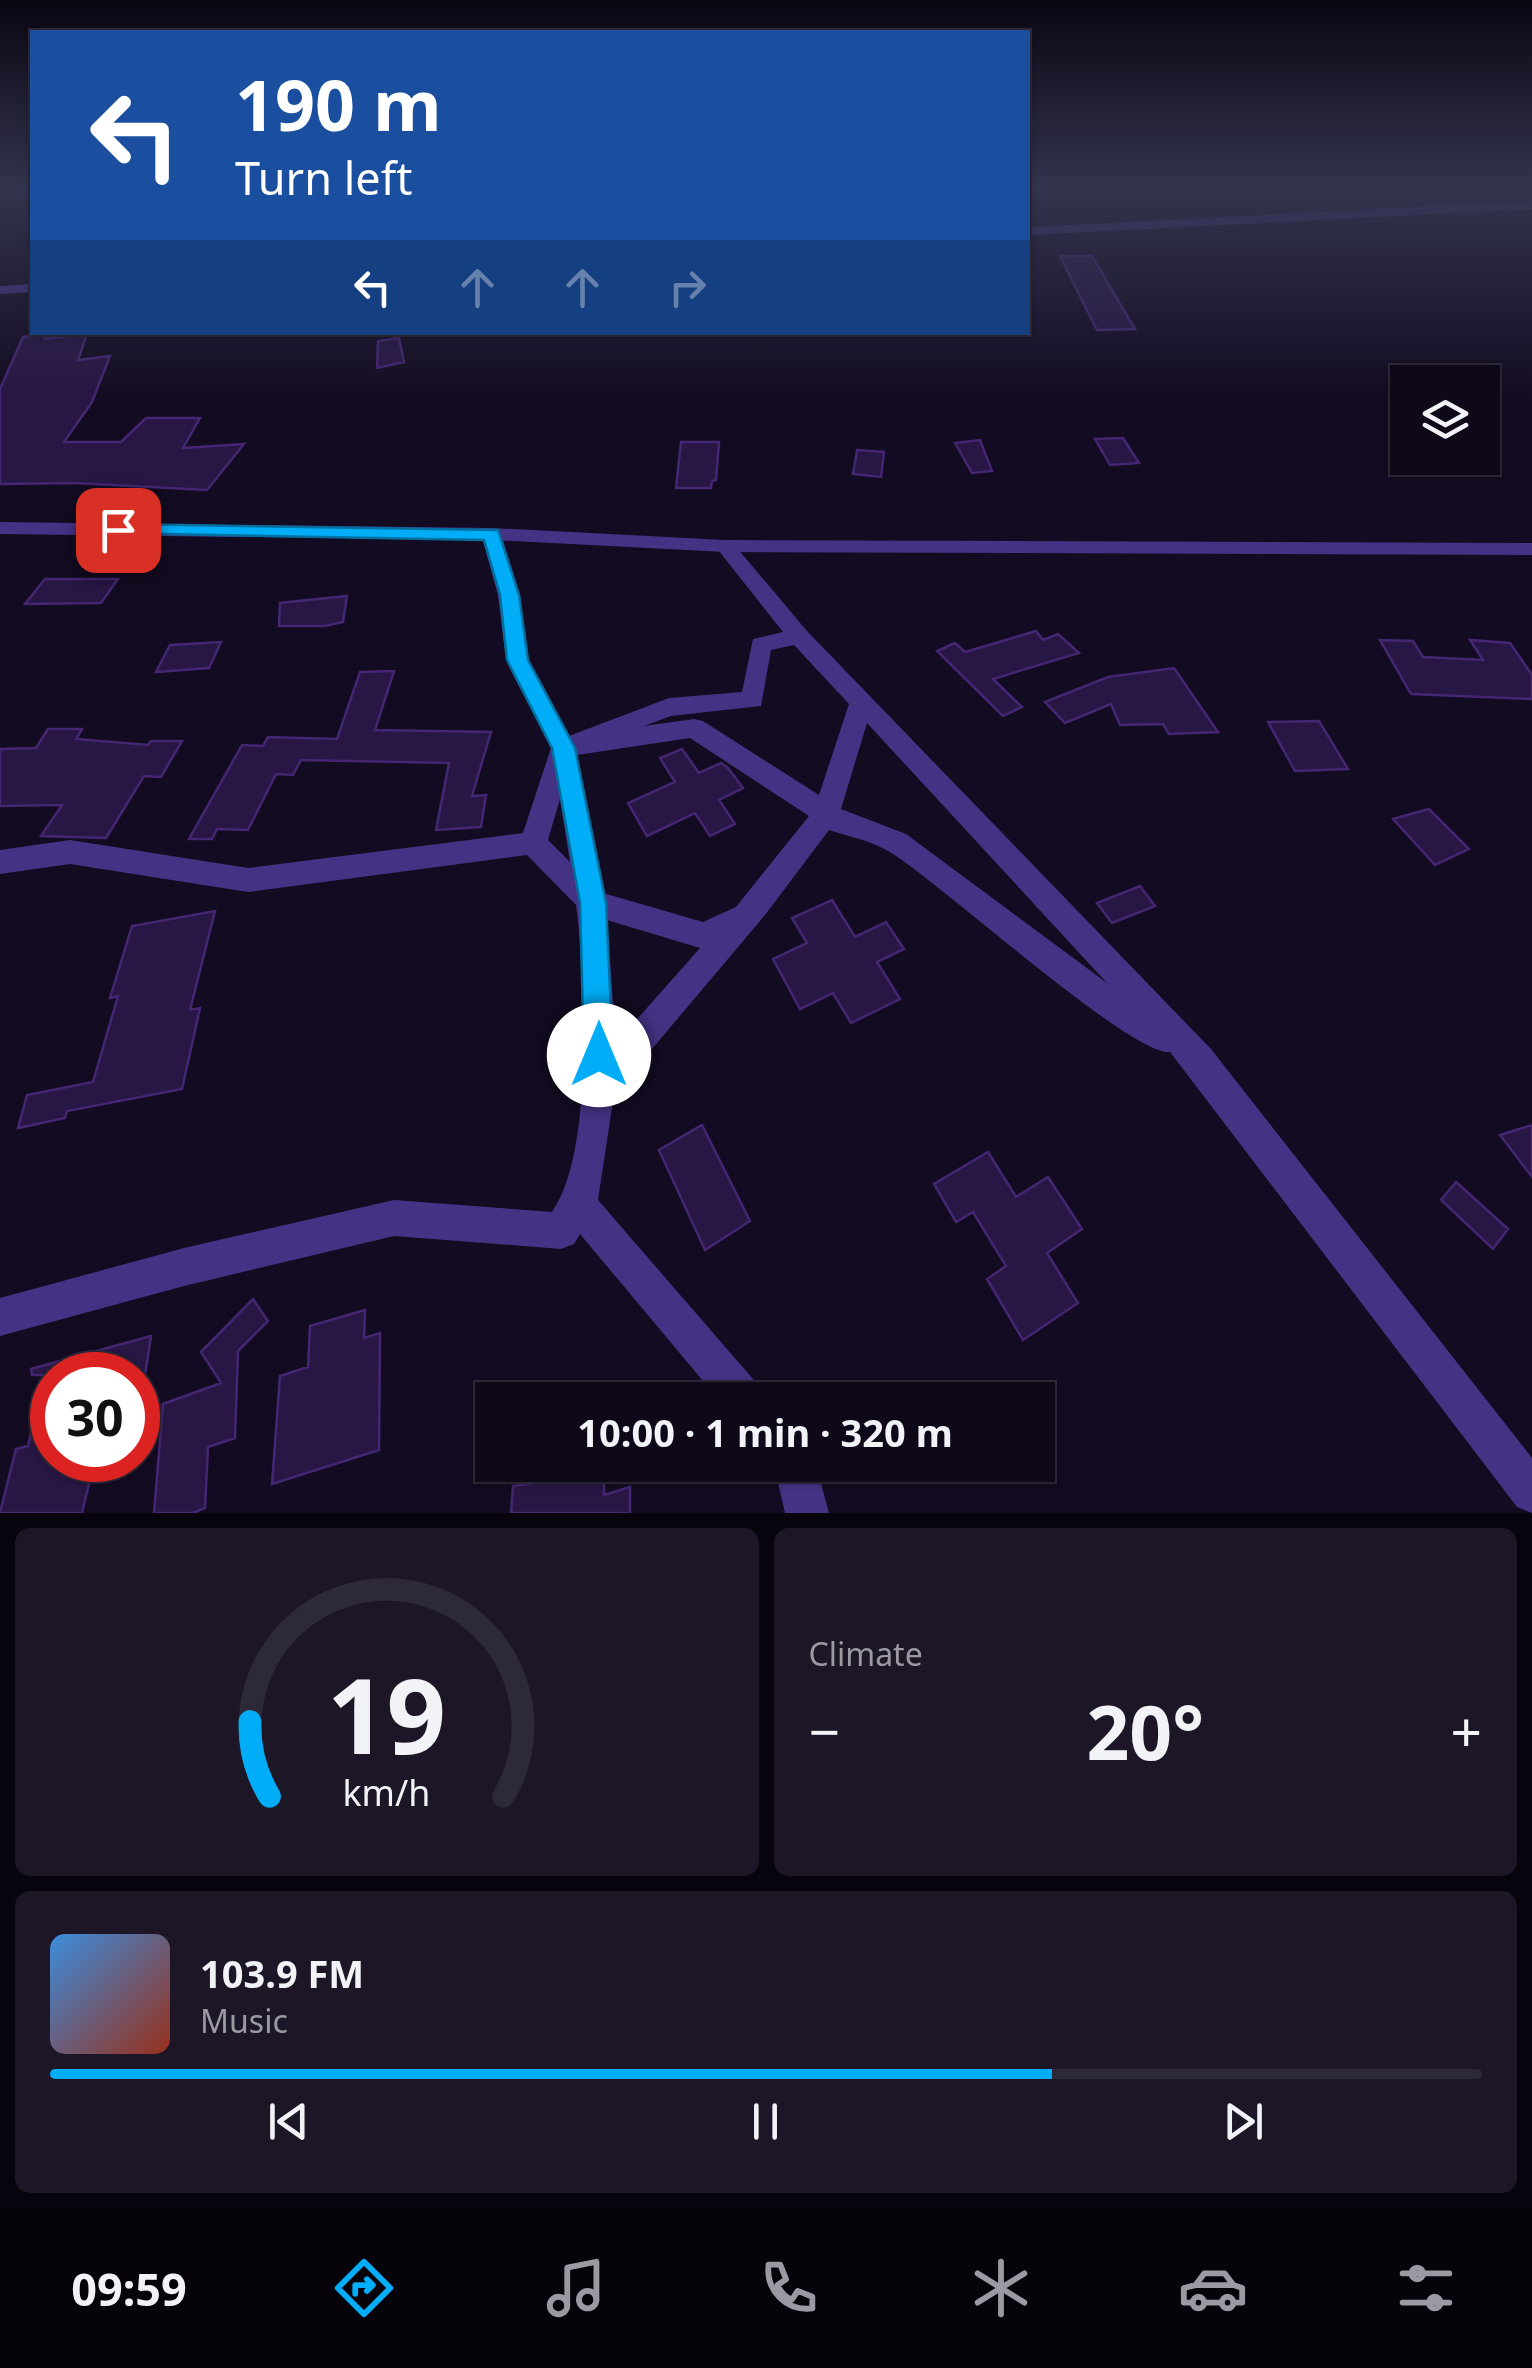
<!DOCTYPE html>
<html lang="en">
<head>
<meta charset="utf-8">
<style>
	body { margin:0; font-family:"Noto Sans",sans-serif; background:#1c1626; color:#f1f3f6; height:100vh; display:flex; flex-direction:column; font-size:38px; white-space:nowrap }
	* { box-sizing:border-box; margin:0 }
	p { font-size:32px; color:#9b9aa2 }
	.icon { flex:none; width:55px; height:55px; fill:none; stroke:currentColor; stroke-width:2; stroke-linecap:round; stroke-linejoin:round }
	.map { position:relative; height:1513px; overflow:hidden }
	.side { display:flex; flex-direction:column; gap:15px; padding:15px; background:#08040e; flex:1 }
	.side>* { flex:none }
	.top-card { position:absolute; left:30px; top:30px; width:1000px; height:305px; border-radius:0px; box-shadow:0 2px 8px #0004,0 0 0 2px #2e2938; background:#1a4fa0; color:#fff; overflow:hidden }
	.buttons { position:absolute; left:1390px; top:365px; display:grid; gap:20px }
	.buttons a { display:grid; place-items:center; width:110px; height:110px; border-radius:0px; background:#0e0819; box-shadow:0 2px 8px #0004,0 0 0 2px #2e2938; font-size:50px }
	.speed { position:absolute; left:30px; top:1352px; display:flex; gap:20px; font-size:50px; font-weight:700; text-align:center }
	.speed>* { display:grid; place-content:center; width:130px; height:130px; border-radius:50%; background:#0e0819; box-shadow:0 2px 8px #0004,0 0 0 2px #2e2938; line-height:1 }
	.speed .limit { border:15px solid #d22; background:#fff; color:#111 }
	.pin { position:absolute; display:grid; place-items:center; width:85px; height:85px; color:#fff; margin:-42px; border-radius:20px; box-shadow:0 5px 15px #0006 }
	.me { position:absolute; width:110px; margin:-55px; rotate:0deg; stroke-linejoin:round; filter:drop-shadow(0 0 8px #0008) }
	.turn { display:flex; align-items:center; gap:35px; height:210px; padding:0 40px; font-size:45px }
	.turn .icon { width:130px; height:130px; stroke-width:2.5 }
	.turn b { display:block; font-size:70px; line-height:85px }
	.lanes { display:flex; align-items:center; height:95px; padding:0 40px; background:#0003; justify-content:center; gap:50px; direction:ltr }
	.lanes .off { opacity:.35 }
	.big { font-size:75px; font-weight:700; line-height:1.1 }
	.side .card { flex:1; display:flex; flex-direction:column; justify-content:center; gap:15px; min-width:0; padding:0 35px; border-radius:15px; background:#1c1626 }
	.side .dial { align-items:center; gap:0 }
	.dial svg { height:260px; overflow:visible; fill:none; stroke:#2e2938; stroke-width:7; stroke-linecap:round; text-anchor:middle }
	.dial text { fill:#f1f3f6; stroke:none }
	.song { display:flex; align-items:center; gap:30px }
	.cover { width:120px; height:120px; border-radius:15px; background:linear-gradient(135deg,hsl(210 70% 55%),hsl(10 70% 35%)) }
	.played { height:10px; border-radius:5px; background:linear-gradient(90deg,#00adf6 70%,#2e2938 70%) }
	.keys { display:flex; justify-content:space-around; direction:ltr }
	.heat { display:flex; justify-content:space-between; align-items:center; font-size:55px; direction:ltr }
	.side .tiles { flex:1; display:grid; gap:15px; grid-template-columns:1fr 1fr }
	.card:last-child { grid-column:span 2 }
	.trip { position:absolute; left:475px; top:1382px; width:580px; height:100px; border-radius:0px; background:#0e0819; box-shadow:0 2px 8px #0004,0 0 0 2px #2e2938; font-weight:700; line-height:100px; text-align:center }
	.dock { display:flex; height:160px; justify-content:space-around; align-items:center; background:#06030a; color:#9b9aa2 }
	.dock .icon { width:70px; height:70px }
	.dock .current { color:#00adf6 }
	.dock b { font-size:45px; color:#f1f3f6 }
	.map>svg:first-child { display:block }
</style>
</head>
<body>
<div class="map">
<svg width="1532" height="1513" viewBox="0 0 1532 1513">
	<rect width="100%" height="100%" fill="#130b21"/>
	<path fill="#281644" stroke="#442672" stroke-width="2.5" d="M1060,256H1092L1135,329L1097,330Z
		M47,334L45,339L87,334L78,360L110,356L92,402L64,442H121L146,418H200L183,448L244,444L207,490L74,483L0,484V389L23,337Z
		M399,338L404,362L377,368L378,341Z
		M1123,438L1139,463L1110,465L1095,439Z
		M980,440L992,471L972,473L955,443Z
		M681,442H719L716,480L712,481L711,488H676Z
		M857,450L884,452L881,477L853,474Z
		M45,579H118L101,603L25,604Z
		M347,596L343,622L325,626H279L280,603Z
		M1036,631L1043,640L1058,634L1079,653L993,679L1022,707L1003,716L937,651L955,643L965,652Z
		M1380,640L1413,641L1423,657L1483,660L1470,640L1510,643L1532,675V699L1411,694Z
		M221,642L209,668L156,672L170,645Z
		M1174,668L1218,732L1169,734L1163,724L1120,725L1111,704L1065,723L1045,702L1108,677Z
		M394,671L375,730L491,732L472,796L486,795L481,827L436,830L449,763L301,760L293,775L276,774L248,830L217,829L212,839H189L242,745L263,746L268,737L337,739L360,672Z
		M1319,721L1348,769L1295,771L1268,722Z
		M48,729H82L76,739L148,745L151,741H182L161,777L144,776L106,838L41,836L62,805L0,806V749L36,748Z
		M682,749L699,773L721,763L728,768L743,788L719,800L735,824L710,836L695,813L647,836L628,803L675,782L660,758Z
		M1429,809L1469,849L1435,865L1393,819Z
		M1140,886L1155,906L1112,923L1097,903Z
		M832,900L855,937L886,922L904,949L877,962L900,999L851,1023L833,993L800,1009L773,959L807,943L792,918Z
		M215,911L190,1010L200,1008L182,1089L67,1111L65,1118L18,1128L27,1095L93,1082L118,996L110,998L132,926Z
		M702,1125L750,1221L705,1250L659,1150Z
		M1532,1125V1177L1500,1135Z
		M988,1152L1016,1197L1048,1177L1082,1229L1047,1253L1078,1303L1023,1340L987,1279L1006,1266L973,1212L956,1222L934,1184Z
		M1456,1182L1508,1229L1493,1249L1441,1200Z
		M253,1299L268,1321L238,1351L235,1438L208,1447L205,1508L193,1513H154L163,1404L221,1383L201,1352Z
		M365,1310L364,1338L380,1333L379,1450L272,1484L280,1376L308,1367L310,1326Z
		M151,1336L145,1375H52V1460H77L76,1467L94,1463L82,1513H0L16,1449L28,1446L44,1375H32L31,1369Z
		M604,1473V1495L630,1487V1513H511L513,1486Z"/>
	<g fill="none" stroke-linecap="round" stroke-linejoin="round">
		<path fill="#453284" fill-rule="evenodd" d="M1532,201V209L1028,235V227Z
			M32,284V292L0,294V286Z
			M491,528L501,534L520,595L528,660L569,736L669,698L742,692L753,639L783,632L715,546L725,540L732,542L807,631L1211,1049L1532,1458V1513L1517,1507L1170,1052C1130,1056 938,880 888,851C871,841 848,836 829,830L765,915L614,1094L598,1200L759,1386L765,1400H719L580,1234L574,1244L561,1249L394,1236L184,1286L0,1336V1298L184,1248L394,1200L552,1212C593,1154 585,992 578,921L576,905L527,855L248,892L70,864L0,874V850L70,840L248,868L523,833L551,748L506,660L498,595L481,534ZM794,645L849,704L819,795L703,721L694,719L644,726L671,716L761,706L771,650ZM867,723L1107,983L906,834L841,809ZM690,738L809,816L736,907L703,922L603,893L577,755ZM560,799L570,862L548,840ZM607,920L700,948L616,1043Z
			M774,1465H816L829,1513H785Z"/>
		<path fill="#453284" fill-rule="evenodd" d="M0,522L491,528L725,540L1532,543V555L725,552L491,540L0,534Z"/>
	</g>
	<linearGradient id="sky" x2="0" y2="1"><stop stop-color="#0a0612"/><stop offset="0.47" stop-color="#33344e"/><stop offset="1" stop-color="#33344e" stop-opacity="0"/></linearGradient>
	<rect width="1532" height="401" fill="url(#sky)"/>
	<path fill="#00adf6" stroke="#0070a0" stroke-width="2.5" d="M118,524L498,530L519,595L528,660L575,748L606,903L613,1055L609,1066L599,1070L588,1066L584,1055L580,903L552,748L507,660L500,595L484,540L112,533V526Z"/>
</svg>
<div class="buttons">
<a><svg class="icon" aria-label="layers" viewBox="0 0 24 24"><path d="M12 4l9 5-9 5-9-5zM3 14l9 5 9-5"/></svg></a>
</div>
<div class="speed"><div class="limit">30</div></div>
<div class="pin" style="left:118px;top:530px;background:#d93025"><svg class="icon" aria-label="arrive" viewBox="0 0 24 24"><path d="M6 21V4h12l-3 4 3 4H6"/></svg></div>
<svg class="me" style="left:599px;top:1055px" viewBox="-20 -20 40 40"><circle r="19" fill="#fff"/><path d="M0-13L10 11 0 6-10 11z" fill="#00adf6"/></svg>
<div class="trip">10:00 · 1 min · 320 m</div>
<div class="top-card">
<div class="turn"><svg class="icon" aria-label="left" viewBox="0 0 24 24"><path d="M17 20v-9H6M10 6l-5 5 5 5"/></svg><div><b>190 m</b>Turn left</div></div>
<div class="lanes"><svg class="icon" aria-label="left" viewBox="0 0 24 24"><path d="M17 20v-9H6M10 6l-5 5 5 5"/></svg><svg class="icon off" aria-label="ahead" viewBox="0 0 24 24"><path d="M12 20V5M6 11l6-6 6 6"/></svg><svg class="icon off" aria-label="ahead" viewBox="0 0 24 24"><path d="M12 20V5M6 11l6-6 6 6"/></svg><svg class="icon off" aria-label="right" viewBox="0 0 24 24"><path d="M7 20v-9h11M14 6l5 5-5 5"/></svg></div>
</div>
</div>
<section class="side">
<div class="tiles">
<div class="card dial"><svg viewBox="0 0 100 80">
<path d="M14 69A42 42 0 1 1 86 69"/>
<path d="M14 69A42 42 0 0 1 8 46" stroke="#00adf6"/>
<text x="50" y="56" font-size="32" font-weight="700">19</text>
<text x="50" y="72" font-size="11">km/h</text>
</svg></div>
<div class="card"><p>Climate</p>
<div class="heat"><a>−</a><b class="big">20°</b><a>+</a></div>
</div>
<div class="card">
<div class="song"><i class="cover"></i><div><b>103.9 FM</b><p>Music</p></div></div>
<div class="played"></div>
<div class="keys"><svg class="icon" aria-label="previous" viewBox="0 0 24 24"><path d="M18 5L8 12l10 7zM5 5v14"/></svg><svg class="icon" aria-label="pause" viewBox="0 0 24 24"><path d="M8 5v14M16 5v14"/></svg><svg class="icon" aria-label="next" viewBox="0 0 24 24"><path d="M6 5l10 7-10 7zM19 5v14"/></svg></div>
</div>
</div>
</section>
<nav class="dock">
<b>09:59</b>
<svg class="icon current" aria-label="directions" viewBox="0 0 24 24"><path d="M12 3l9 9-9 9-9-9zM9 14v-3h6M13 9l2 2-2 2"/></svg>
<svg class="icon" aria-label="music" viewBox="0 0 24 24"><path d="M9 18V5l10-2v13"/><circle cx="6" cy="18" r="3"/><circle cx="16" cy="16" r="3"/></svg>
<svg class="icon" aria-label="phone" viewBox="0 0 24 24"><path d="M5 4h4l2 5-3 2q2 4 5 5l2-3 5 2v4C11 20 4 13 5 4z"/></svg>
<svg class="icon" aria-label="climate" viewBox="0 0 24 24"><path d="M12 3v18M4 7l16 10M4 17L20 7"/></svg>
<svg class="icon" aria-label="car" viewBox="0 0 24 24"><path d="M5 17H2v-5l4-1 3-4h7l3 4 3 1v5h-3M9 17h6M6 11h13"/><circle cx="7" cy="17" r="2"/><circle cx="17" cy="17" r="2"/></svg>
<svg class="icon" aria-label="filters" viewBox="0 0 24 24"><path d="M4 7h16M4 17h16"/><circle cx="9" cy="7" r="2"/><circle cx="15" cy="17" r="2"/></svg>
</nav>
</body>
</html>
